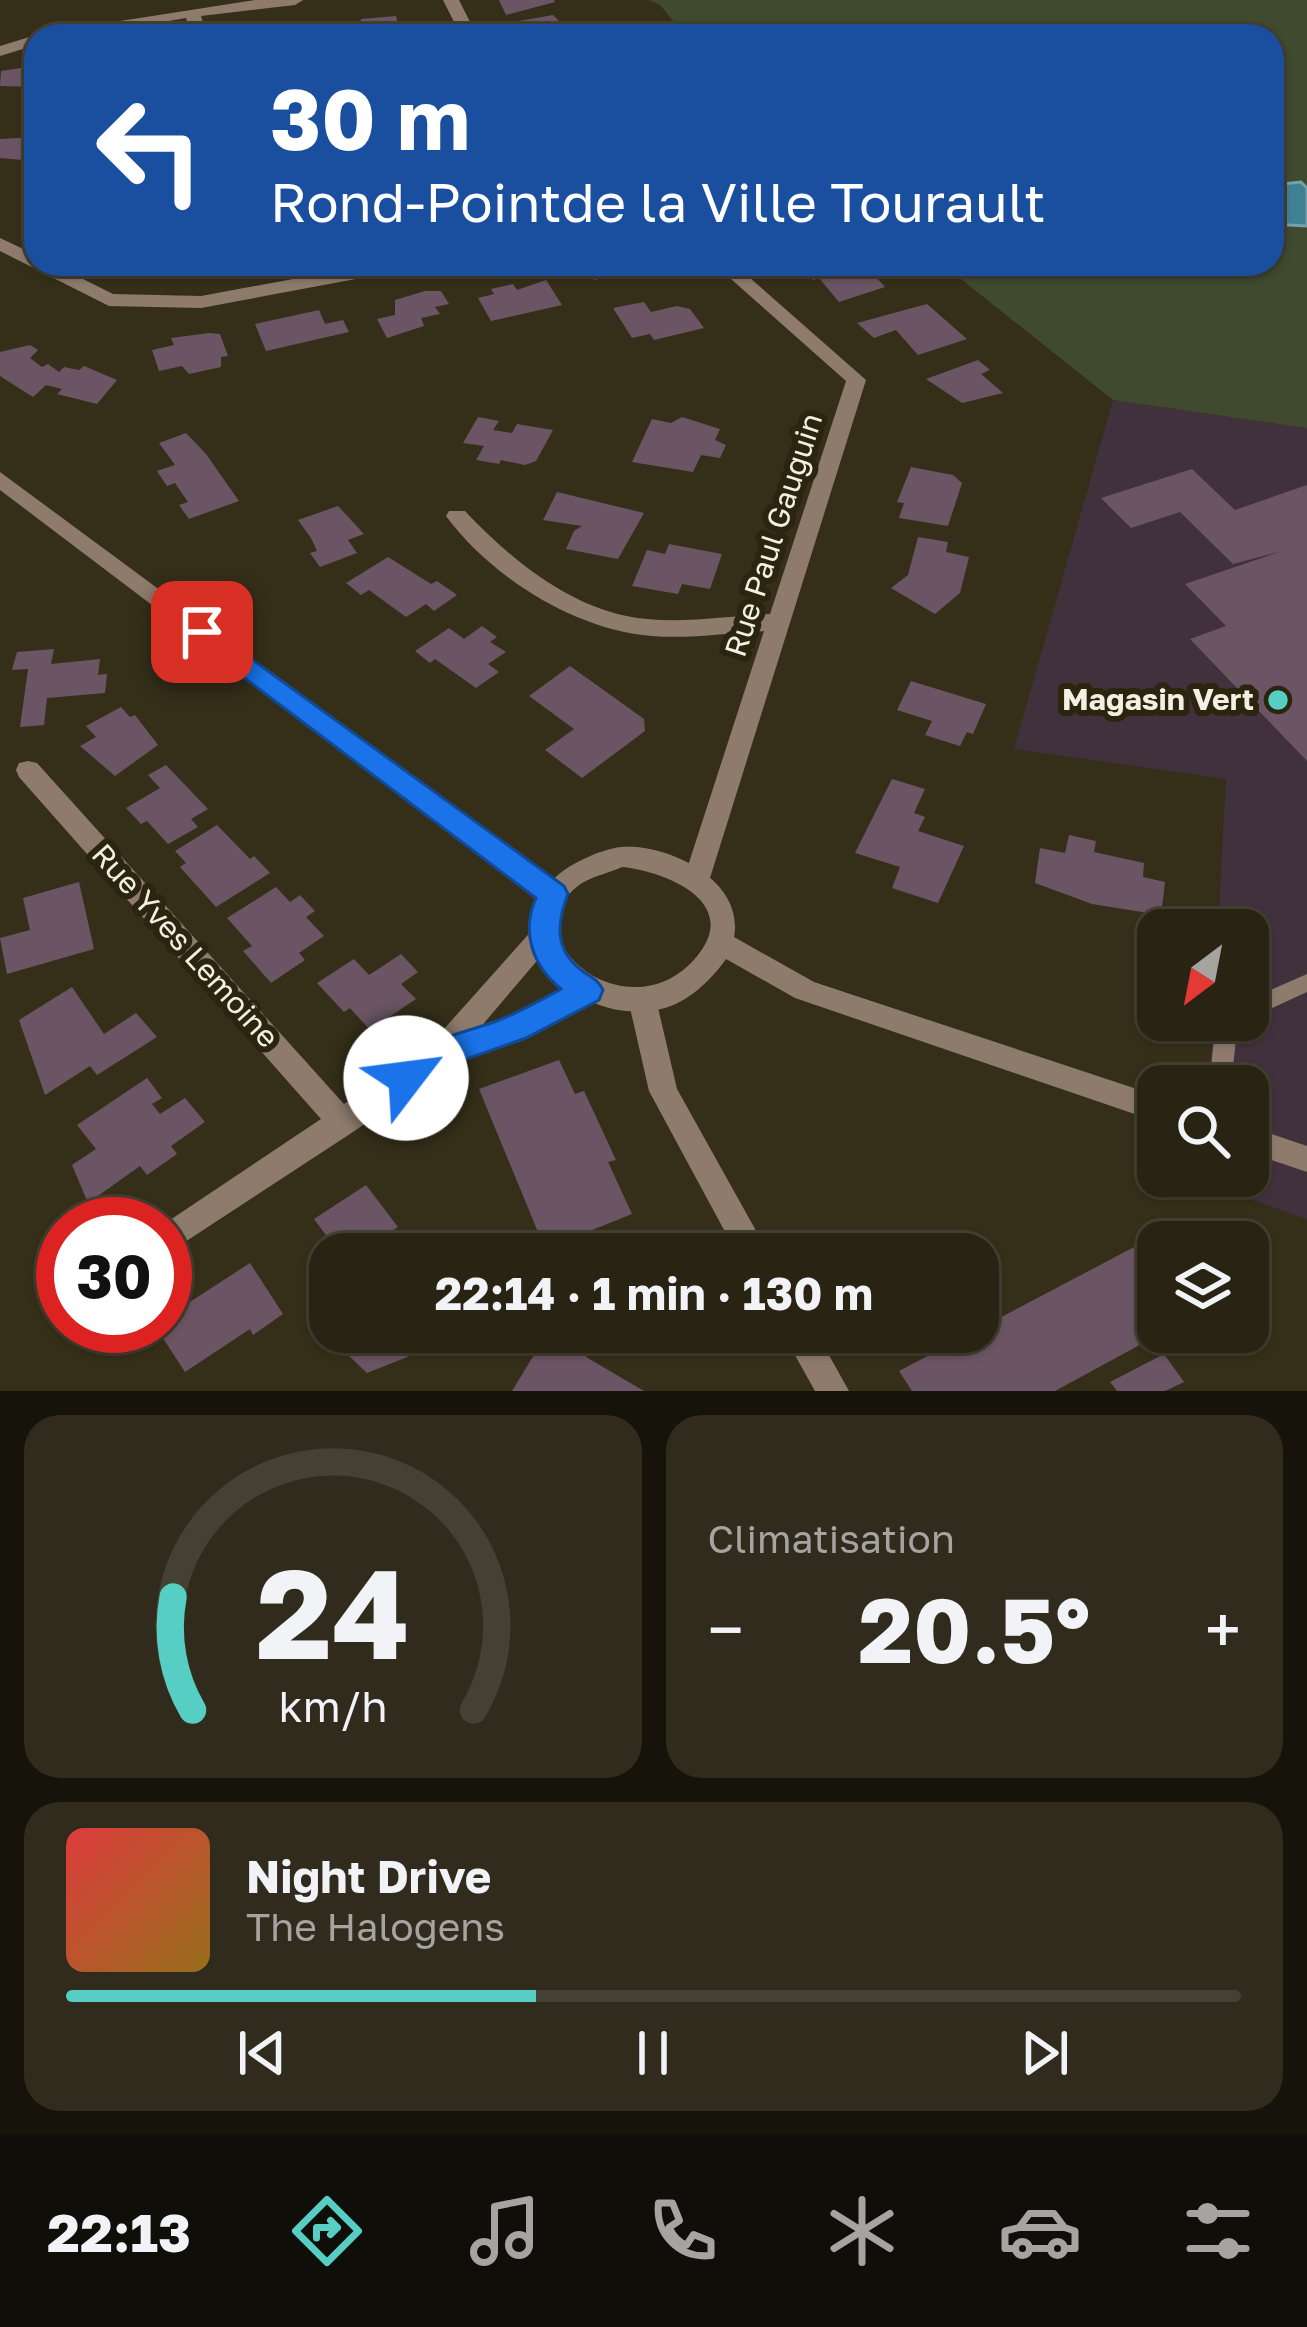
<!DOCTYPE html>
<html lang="fr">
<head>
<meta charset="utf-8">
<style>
	body { margin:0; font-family:"Golos Text",sans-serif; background:#302b1c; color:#f1f3f6; height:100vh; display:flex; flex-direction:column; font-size:45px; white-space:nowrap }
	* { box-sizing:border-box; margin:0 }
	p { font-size:39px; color:#a5a4a0 }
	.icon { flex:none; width:66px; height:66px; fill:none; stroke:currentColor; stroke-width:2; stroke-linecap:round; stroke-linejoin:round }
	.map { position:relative; height:1391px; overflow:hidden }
	.panel { display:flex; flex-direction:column; gap:24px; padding:24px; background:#16130a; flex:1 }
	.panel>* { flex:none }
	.top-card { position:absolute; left:24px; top:24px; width:1260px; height:252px; border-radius:36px; box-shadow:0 3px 9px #0004,0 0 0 3px #444033; background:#1a4fa0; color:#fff; overflow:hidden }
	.needle { width:78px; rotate:212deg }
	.fabs { position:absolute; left:1137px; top:909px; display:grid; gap:24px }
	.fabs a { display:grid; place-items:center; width:132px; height:132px; border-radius:24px; background:#282313; box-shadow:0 3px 9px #0004,0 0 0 3px #444033; font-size:60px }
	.speed { position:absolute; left:36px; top:1197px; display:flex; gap:24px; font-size:60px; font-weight:700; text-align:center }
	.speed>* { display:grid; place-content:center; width:156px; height:156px; border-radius:50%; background:#282313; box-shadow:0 3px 9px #0004,0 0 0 3px #444033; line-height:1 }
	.speed .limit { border:18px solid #d22; background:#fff; color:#111 }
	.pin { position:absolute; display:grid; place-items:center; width:102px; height:102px; color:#fff; margin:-51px; border-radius:24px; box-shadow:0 6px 18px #0006 }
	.me { position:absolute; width:132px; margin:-66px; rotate:60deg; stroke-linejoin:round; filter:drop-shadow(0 0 9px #0008) }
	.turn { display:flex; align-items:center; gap:42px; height:252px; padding:0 48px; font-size:54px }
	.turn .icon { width:156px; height:156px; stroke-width:2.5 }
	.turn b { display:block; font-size:84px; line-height:102px }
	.big { font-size:90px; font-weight:700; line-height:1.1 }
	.panel .card { flex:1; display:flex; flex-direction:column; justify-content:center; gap:18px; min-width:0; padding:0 42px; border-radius:36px; background:#302b1c }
	.panel .dial { align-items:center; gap:0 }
	.dial svg { height:312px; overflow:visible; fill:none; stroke:#444033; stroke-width:7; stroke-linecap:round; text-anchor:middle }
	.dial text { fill:#f1f3f6; stroke:none }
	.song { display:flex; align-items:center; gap:36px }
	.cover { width:144px; height:144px; border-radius:18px; background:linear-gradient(135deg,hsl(0 70% 55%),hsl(40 70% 35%)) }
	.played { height:12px; border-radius:6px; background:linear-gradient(90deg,#56cec3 40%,#444033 40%) }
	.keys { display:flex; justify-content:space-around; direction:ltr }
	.heat { display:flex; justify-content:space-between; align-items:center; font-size:66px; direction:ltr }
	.panel .tiles { flex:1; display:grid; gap:24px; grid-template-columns:1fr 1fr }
	.card:last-child { grid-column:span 2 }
	.trip { position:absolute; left:309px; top:1233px; width:690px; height:120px; border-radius:36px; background:#282313; box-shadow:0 3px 9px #0004,0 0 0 3px #444033; font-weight:700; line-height:120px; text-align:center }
	.dock { display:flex; height:192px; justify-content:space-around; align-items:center; background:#100e08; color:#a5a4a0 }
	.dock .icon { width:84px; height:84px }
	.dock .current { color:#56cec3 }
	.dock b { font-size:54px; color:#f1f3f6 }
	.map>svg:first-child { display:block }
</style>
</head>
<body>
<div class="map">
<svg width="1307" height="1391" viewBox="0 0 1307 1391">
	<rect width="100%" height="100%" fill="#352f19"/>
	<path fill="#41313c" d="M1113,400L1307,428V1219L1242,1196L1232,1176H1248V1086H1209L1213,1020H1248V930H1218L1226,779L1014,749Z"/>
	<path fill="#3f4a2e" d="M649,0H1307V428L1113,400L942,264H1272V36H686L660,5Z"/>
	<path fill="#408093" stroke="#76a1ab" stroke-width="3" d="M1301,182L1307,188V226L1272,224V185Z"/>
	<path fill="#6b5564" d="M499,0H554L555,2L506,15Z
		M553,15L574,36H535L519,21Z
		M396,16L400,32L346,36L344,28L360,26L361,19Z
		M285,21L288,36H252L250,24Z
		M34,66L36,87L0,86L1,71Z
		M36,137L34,161L0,158V139Z
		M198,264H251L253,269L203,276Z
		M584,264H648L650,268L594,280Z
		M795,264H864L885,287L839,302L819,278L813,280Z
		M546,280L562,305L491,321L478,298L494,294L491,289L513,284L517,290Z
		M425,291H441L449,304L435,307L440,314L421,318L424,326L387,338L377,319L395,315V300Z
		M644,302L651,312L677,306L690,309L704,328L654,340L650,334L632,338L613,308Z
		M927,304L967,339L918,355L896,330L874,338L857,323Z
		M319,310L325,324L343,320L349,332L266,351L255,324Z
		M209,333L220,334L228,356L221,357V367L189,374L182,366L159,371L152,350L174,345L171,338Z
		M30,345L38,350L30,358L42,367L48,364L59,372L64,367L79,370L84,366L117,380L97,404L57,394L62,389L46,385L33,397L0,376V352Z
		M978,360L990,370L981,374L1003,393L962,403L926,379Z
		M478,417L499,421L493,430L512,433L517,424L553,430L536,461L525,465L501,460L499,464L476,460L484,446L463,443Z
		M682,417L720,429L715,440L726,445L720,458L701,455L693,472L632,462L652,419L671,423Z
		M186,433L206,454L239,501L189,519L179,505L188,502L175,483L167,486L157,471L175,465L159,443Z
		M911,467L953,475L962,483L948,526L899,518L904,503L897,502Z
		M1192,469L1235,510L1307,485V761L1190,639L1226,626L1185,584L1279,552L1233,564L1180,512L1131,528L1101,498Z
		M557,492L644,513L618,559L566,549L574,531L582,526L543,520Z
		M338,506L364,534L348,540L357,553L320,567L310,553L317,551L311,538L298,520Z
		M918,537L948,542L946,552L969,557L960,593L935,614L891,588L908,575Z
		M669,544L722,554L710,589L682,584L678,594L632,586L647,550L665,554Z
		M388,557L431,584L437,581L457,595L434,611L426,604L406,617L369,590L361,595L346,583Z
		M482,626L497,637L490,642L506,652L488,664L499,672L476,688L435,659L430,663L415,651L449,628L464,639Z
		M54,649L51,664L100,659L98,675L107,674L105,693L47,698L44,725L20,727L28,669L12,670L17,652Z
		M570,666L644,719L645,731L582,778L545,750L574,729L529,696Z
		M911,681L986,704L973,734L967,732L960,746L925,735L932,721L897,710Z
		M121,707L130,717L135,715L158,745L115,776L80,746L96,737L86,726Z
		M166,765L208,809L191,819L198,827L168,844L147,821L141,824L126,808L160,788L148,775Z
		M892,779L925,789L914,813L925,817L918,831L964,846L938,903L892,888L900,867L855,853Z
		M217,825L250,859L254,856L270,873L216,907L180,867L186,863L175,851Z
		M1069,835L1096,841L1094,852L1144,863L1143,877L1165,882L1161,915L1092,904L1035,883L1040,848L1065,853Z
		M79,882L94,949L7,974L0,938L30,930L23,898Z
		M276,887L290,902L300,895L315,911L306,917L324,936L299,953L305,960L271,983L243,951L252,946L227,918Z
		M401,954L418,972L401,984L416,999L370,1030L350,1008L344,1012L317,983L354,959L369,975Z
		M72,987L104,1034L136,1013L157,1037L97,1075L90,1066L45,1095L19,1020Z
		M559,1060L575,1094L584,1091L616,1160L608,1162L632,1214L545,1249L479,1089Z
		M147,1078L162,1098L152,1104L160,1114L185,1098L205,1122L171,1146L177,1154L147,1175L140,1166L88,1203L72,1165L96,1149L77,1125Z
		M366,1185L398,1227L385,1236L399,1254H340L314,1219Z
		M1155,1236L1158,1335L1055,1391H912L899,1371Z
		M250,1263L283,1314L253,1335L250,1329L185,1372L159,1332L183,1316L179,1309Z
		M338,1332H441L445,1342L367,1373L328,1336Z
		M548,1332L588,1354L586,1357L644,1391H512Z
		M1164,1354L1184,1382L1165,1391H1117L1110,1382Z"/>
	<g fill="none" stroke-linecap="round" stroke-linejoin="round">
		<path fill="#8e7b6c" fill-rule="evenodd" d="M1307,974V992L1248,1019V1000Z
			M1216,1020H1238L1231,1086H1209Z"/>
		<path fill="#8e7b6c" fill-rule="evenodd" d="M255,0H303L295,5L201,16L207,36H191L186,18L83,36H48L56,31Z
			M443,0H459L477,36H461Z
			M36,35V45L0,56V46Z
			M0,238L36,255V264H53L113,294L201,296L374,264H413L404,270L201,308L109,306L0,251Z
			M714,264H734L866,380L710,878L706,885L697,888L688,885L684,878L764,631C727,633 689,639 652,636C575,630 491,577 446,516L449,511H465C512,561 576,613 647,619C688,623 729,616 770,614L846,381Z
			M28,761L37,763L344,1104L428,1047L534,928L544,925L554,928L558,936L479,1029L588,979L598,982L602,990L598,998L525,1036L448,1065L353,1132L165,1255L164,1224L321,1119L19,777L16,770L19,763Z
			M642,987L652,991L656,999L677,1089L769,1254H737L649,1091L628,999L632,991Z
			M782,1332H816L849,1391H815Z"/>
		<path fill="#8e7b6c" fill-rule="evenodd" d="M0,472L553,880C566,865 601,849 621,847C669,843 745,881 734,937L814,982L1158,1096V1122L795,998L726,959C711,980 688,1003 661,1009C610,1020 561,995 538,950C530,934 529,914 538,897L0,490ZM622,867C664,871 741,901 698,955C632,1038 507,940 579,885C590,877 609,873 622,867Z
			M1248,1126L1307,1146V1172L1248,1152Z"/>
	</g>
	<path fill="#1a73e8" stroke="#114b97" stroke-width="3" d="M202,623L564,886L568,894C557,922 554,949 581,970C591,978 597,978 603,990L599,1000L526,1038L449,1065L418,1088L406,1092L395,1088L390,1078C408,1041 465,1034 499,1020C520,1012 541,1000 561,989C532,965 521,932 536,898L193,639L189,632Z"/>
	<circle fill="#56cec3" stroke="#2b250f" stroke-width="4.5" cx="1278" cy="700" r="12"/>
	<g text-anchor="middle" stroke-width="12" stroke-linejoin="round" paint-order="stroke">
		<g font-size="30" fill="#f3efe2" stroke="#2b250f">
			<text transform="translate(774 535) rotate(-72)" y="10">Rue Paul Gauguin</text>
			<text transform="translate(185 946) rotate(48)" y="10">Rue Yves Lemoine</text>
		</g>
		<g font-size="30" font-weight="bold" fill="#f3efe2" stroke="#2b250f" text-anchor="end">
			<text x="1254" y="710">Magasin Vert</text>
		</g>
	</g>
</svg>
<div class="fabs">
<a><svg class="needle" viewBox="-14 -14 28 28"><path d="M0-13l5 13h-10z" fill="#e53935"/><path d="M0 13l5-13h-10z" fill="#a5a4a0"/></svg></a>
<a><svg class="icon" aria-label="search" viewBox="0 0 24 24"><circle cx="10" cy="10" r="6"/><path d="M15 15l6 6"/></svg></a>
<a><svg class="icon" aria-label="layers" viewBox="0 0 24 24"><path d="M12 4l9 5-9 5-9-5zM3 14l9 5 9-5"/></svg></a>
</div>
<div class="speed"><div class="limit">30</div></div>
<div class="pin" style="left:202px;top:632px;background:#d93025"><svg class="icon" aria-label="arrive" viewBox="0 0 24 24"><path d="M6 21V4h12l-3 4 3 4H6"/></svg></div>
<svg class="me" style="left:406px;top:1078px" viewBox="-20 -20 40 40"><circle r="19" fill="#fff"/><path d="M0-13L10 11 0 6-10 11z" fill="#1a73e8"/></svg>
<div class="trip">22:14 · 1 min · 130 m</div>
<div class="top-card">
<div class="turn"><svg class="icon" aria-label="left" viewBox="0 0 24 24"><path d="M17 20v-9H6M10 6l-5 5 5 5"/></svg><div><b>30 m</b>Rond-Pointde la Ville Tourault</div></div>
</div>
</div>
<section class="panel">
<div class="tiles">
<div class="card dial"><svg viewBox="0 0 100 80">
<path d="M14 69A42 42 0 1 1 86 69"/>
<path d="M14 69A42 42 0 0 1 9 40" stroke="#56cec3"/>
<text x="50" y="56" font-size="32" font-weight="700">24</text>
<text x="50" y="72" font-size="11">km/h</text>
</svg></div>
<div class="card"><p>Climatisation</p>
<div class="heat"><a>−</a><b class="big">20.5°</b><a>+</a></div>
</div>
<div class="card">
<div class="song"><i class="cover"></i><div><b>Night Drive</b><p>The Halogens</p></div></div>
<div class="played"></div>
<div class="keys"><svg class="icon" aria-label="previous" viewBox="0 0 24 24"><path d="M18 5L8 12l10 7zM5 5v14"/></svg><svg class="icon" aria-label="pause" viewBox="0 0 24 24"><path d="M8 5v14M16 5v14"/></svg><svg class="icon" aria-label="next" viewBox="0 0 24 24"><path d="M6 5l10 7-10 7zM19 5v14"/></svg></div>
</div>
</div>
</section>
<nav class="dock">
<b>22:13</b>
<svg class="icon current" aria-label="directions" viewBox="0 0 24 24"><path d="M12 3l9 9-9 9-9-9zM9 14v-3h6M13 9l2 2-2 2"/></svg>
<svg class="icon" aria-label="music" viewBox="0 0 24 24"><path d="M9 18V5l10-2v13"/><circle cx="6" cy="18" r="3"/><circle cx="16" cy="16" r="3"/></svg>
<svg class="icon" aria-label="phone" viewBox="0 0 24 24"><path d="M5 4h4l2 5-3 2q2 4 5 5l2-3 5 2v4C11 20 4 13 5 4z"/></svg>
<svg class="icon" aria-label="climate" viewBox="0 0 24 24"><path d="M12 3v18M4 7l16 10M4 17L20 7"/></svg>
<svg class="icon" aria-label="car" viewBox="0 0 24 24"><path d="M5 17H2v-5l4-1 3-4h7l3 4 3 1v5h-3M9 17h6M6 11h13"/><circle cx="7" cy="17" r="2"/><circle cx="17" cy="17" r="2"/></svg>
<svg class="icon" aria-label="filters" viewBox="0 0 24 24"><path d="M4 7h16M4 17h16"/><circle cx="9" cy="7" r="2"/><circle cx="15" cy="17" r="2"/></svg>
</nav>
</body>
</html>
